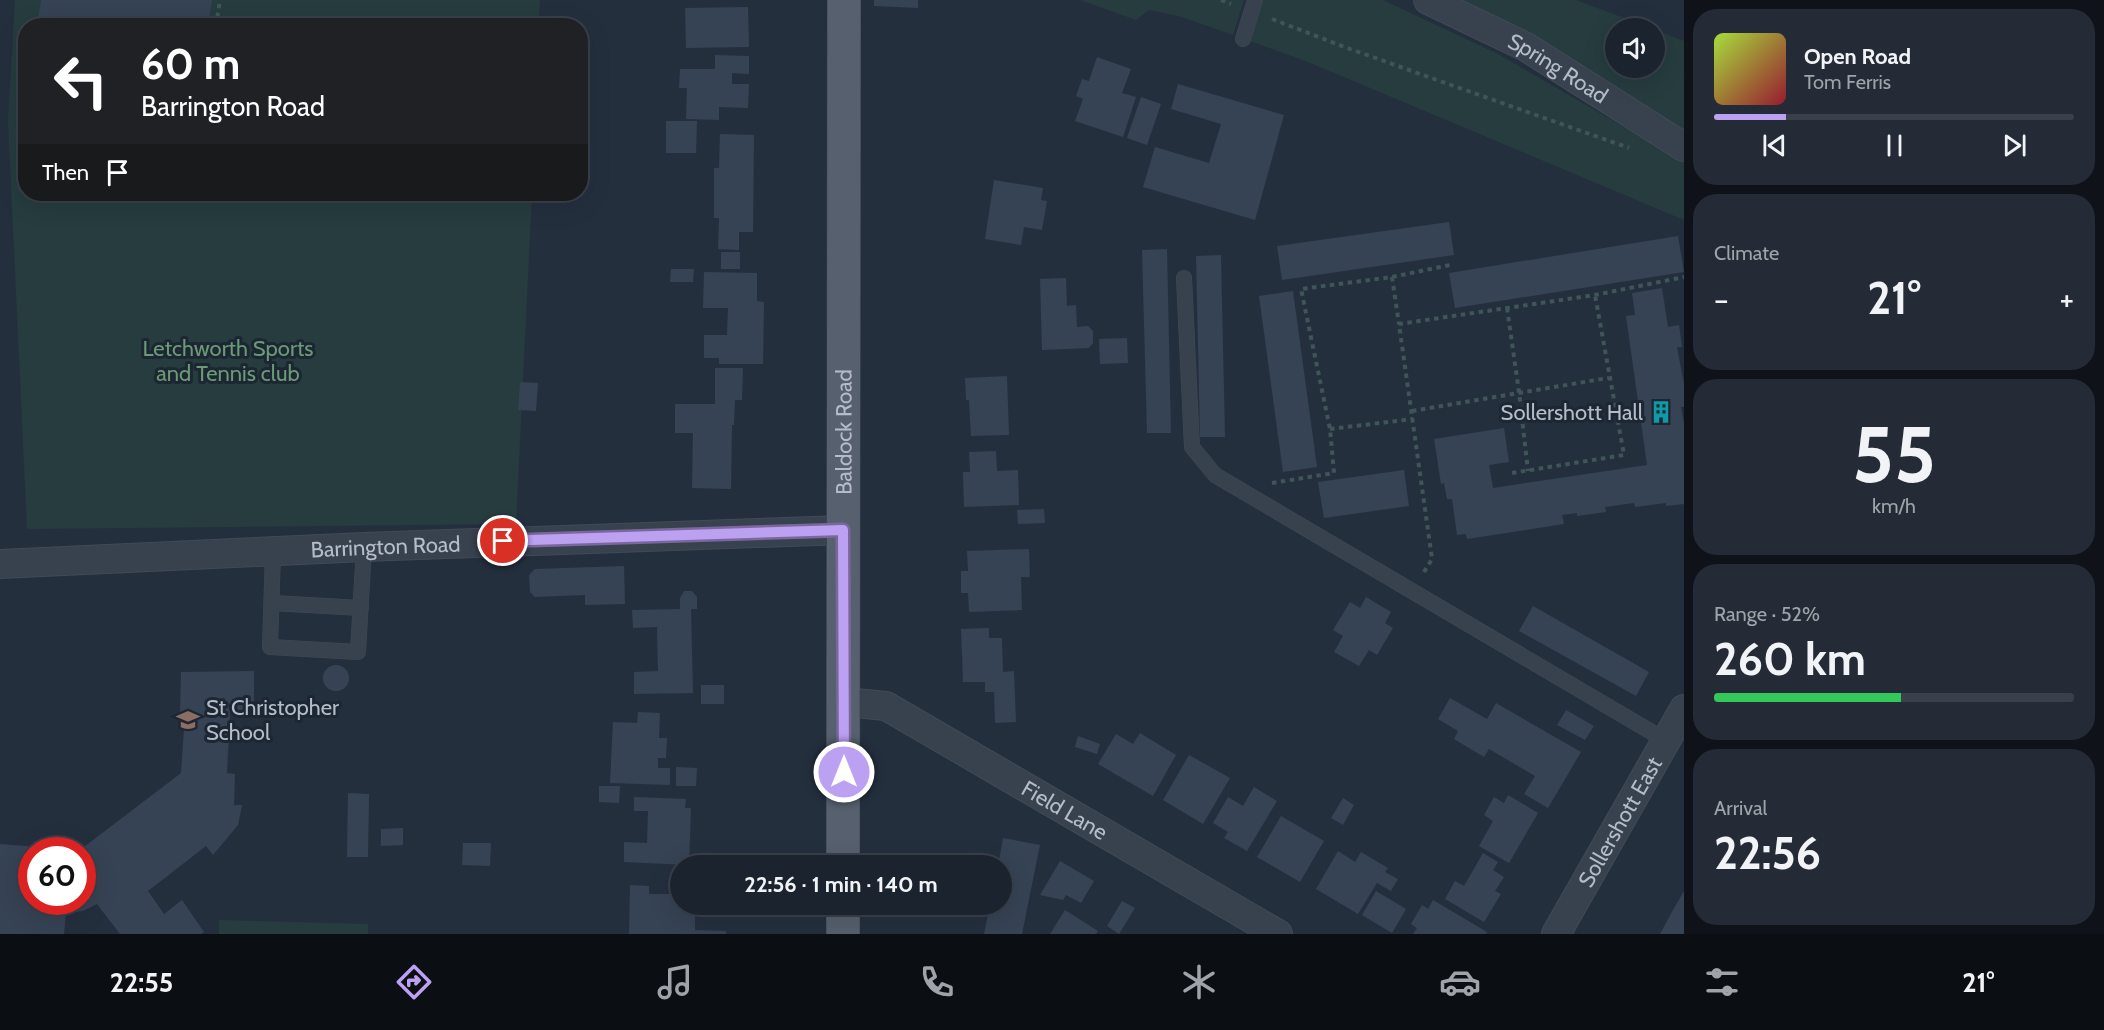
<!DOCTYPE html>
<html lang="en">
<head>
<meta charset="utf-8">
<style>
	body { margin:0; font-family:Cabin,sans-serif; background:#242b36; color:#f1f3f6; height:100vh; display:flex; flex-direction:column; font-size:22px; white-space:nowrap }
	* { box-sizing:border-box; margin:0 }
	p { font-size:20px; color:#a0a4aa }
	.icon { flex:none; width:33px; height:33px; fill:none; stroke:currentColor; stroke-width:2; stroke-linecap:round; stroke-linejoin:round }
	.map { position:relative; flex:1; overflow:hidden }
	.panel { display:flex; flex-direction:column; gap:9px; padding:9px; background:#0f1319; width:420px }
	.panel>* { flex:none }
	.top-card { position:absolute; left:18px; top:18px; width:570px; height:183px; border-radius:24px; box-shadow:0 6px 24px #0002,0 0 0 2px #39404a; background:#202124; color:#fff; overflow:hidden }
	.fabs { position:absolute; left:1605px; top:18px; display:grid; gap:12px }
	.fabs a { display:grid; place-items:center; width:60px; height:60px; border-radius:50%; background:#1b232e; box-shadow:0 6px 24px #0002,0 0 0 2px #39404a; font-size:30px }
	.speed { position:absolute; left:18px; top:837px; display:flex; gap:12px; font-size:30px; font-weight:700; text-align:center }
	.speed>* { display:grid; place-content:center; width:78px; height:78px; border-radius:50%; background:#1b232e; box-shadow:0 6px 24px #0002,0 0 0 2px #39404a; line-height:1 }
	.speed .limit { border:9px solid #d22; background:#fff; color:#111 }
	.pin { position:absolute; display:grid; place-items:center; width:51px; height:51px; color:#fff; margin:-26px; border:3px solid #fff; border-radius:50%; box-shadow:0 2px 6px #0007 }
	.me { position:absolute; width:66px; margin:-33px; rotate:0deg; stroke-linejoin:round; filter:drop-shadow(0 0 4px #0008) }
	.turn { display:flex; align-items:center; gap:21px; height:126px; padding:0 24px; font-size:27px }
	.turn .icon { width:78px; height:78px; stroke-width:2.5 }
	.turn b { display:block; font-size:42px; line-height:51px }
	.then { display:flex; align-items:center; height:57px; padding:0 24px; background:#0003; gap:12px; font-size:22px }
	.big { font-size:45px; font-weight:800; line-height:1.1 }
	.panel .widget { flex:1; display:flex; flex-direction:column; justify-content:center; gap:9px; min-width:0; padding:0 21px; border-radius:24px; background:#242b36 }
	.panel .dial { align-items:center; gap:0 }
	.dial b { font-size:78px; line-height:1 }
	.song { display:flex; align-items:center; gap:18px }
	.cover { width:72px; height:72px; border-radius:9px; background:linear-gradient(135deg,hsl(80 70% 55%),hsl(350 70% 35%)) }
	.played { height:6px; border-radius:3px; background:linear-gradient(90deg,#bca0f2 20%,#39404a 20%) }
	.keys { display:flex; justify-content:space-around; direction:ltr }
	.heat { display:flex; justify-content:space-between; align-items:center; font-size:33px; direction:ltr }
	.charge { height:9px; border-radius:4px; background:linear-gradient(90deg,#34c759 52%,#39404a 0) }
	.trip { position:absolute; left:670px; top:855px; width:342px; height:60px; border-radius:30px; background:#1b232e; box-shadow:0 6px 24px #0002,0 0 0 2px #39404a; font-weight:800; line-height:60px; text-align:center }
	.tabs { display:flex; height:96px; justify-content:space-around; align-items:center; background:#0b0e12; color:#a0a4aa }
	.tabs .icon { width:42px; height:42px }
	.tabs .on { color:#bca0f2 }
	.tabs b { font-size:27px; color:#f1f3f6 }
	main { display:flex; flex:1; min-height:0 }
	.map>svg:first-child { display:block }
</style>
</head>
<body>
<main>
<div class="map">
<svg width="1684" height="934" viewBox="0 0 1684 934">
	<rect width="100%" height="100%" fill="#242f3e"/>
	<path fill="#263c3f" d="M15,0H540L539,25L26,26V194H532L516,524L27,529L8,121Z
		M1080,0H1244L1233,35L1182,17L1149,10L1136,20Z
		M1262,0H1383L1498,54L1684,162V220L1308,62L1250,41Z
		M1459,0H1576L1651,28H1616V68H1654L1655,30L1684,41V130L1633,98Z
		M219,920L368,924V934H219Z"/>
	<path fill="#364354" d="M41,0H212L208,26H37Z
		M874,0H918V8L874,6Z
		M748,7L749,47L686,48L685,8Z
		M715,55L749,56V74L732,73V84H749L748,108L719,107V120L686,119L687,88H679L680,69H715Z
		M1097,57L1131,69L1122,93L1136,97L1123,137L1075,121L1083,99L1076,96L1082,79L1089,81Z
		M1178,84L1284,115L1255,220L1143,187L1155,147L1209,163L1221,124L1171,109Z
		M1141,97L1161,104L1147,145L1127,138Z
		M666,121H697L696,153H666Z
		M720,134L754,135L753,232H739V250L718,249L719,218H714V168H719Z
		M994,180L1043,188L1041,200L1047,201L1042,230L1024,227L1021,245L985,239Z
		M1449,222L1454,255L1282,280L1277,246Z
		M1678,236L1684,272L1455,308L1449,273Z
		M1167,249L1171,433H1147L1142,250Z
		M721,252H740V269H721Z
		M1221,255L1225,437H1200L1196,256Z
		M671,269H694L693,282H670Z
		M704,272L757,273V301L764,302L763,364H719V358H704V335H727L728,308H703Z
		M1066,278L1067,306L1076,305L1077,327L1088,326L1093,331V343L1089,348L1042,350L1040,279Z
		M1662,288L1668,327L1679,325L1682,347H1677L1684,384V407H1681L1684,423V504L1666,506V503L1635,507L1634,503L1605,507L1606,512L1577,516V513L1562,515L1564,524L1467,539L1466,534L1457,535L1452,499H1447L1444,483L1441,484L1434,439L1504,428L1509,462L1489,465L1493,488L1647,465L1626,316L1635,315L1632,293Z
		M1293,291L1317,467L1283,472L1259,296Z
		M1127,338L1128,363L1100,364L1099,339Z
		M715,368H743L742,400H735L734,425H732L731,489L692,488L693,433H675V404H715Z
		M1007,376L1009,435L971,436L969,400H966L965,378Z
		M520,382L538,383L536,411L518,410Z
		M996,451L997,471L1018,470L1019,505L964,507L963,472H970L969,452Z
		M1404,470L1409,506L1324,518L1318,482Z
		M1044,509L1045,523L1018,524L1017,510Z
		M1029,549L1030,577H1021L1022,610L969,612L968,593H961V571H968L967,551Z
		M624,566L625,604L585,605V595L535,597L530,592L529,575L535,569Z
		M684,591H692L697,597V609H691L693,693L634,694V672L658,671L657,627L633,628L632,610L680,609V598Z
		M1366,597L1391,612L1385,623L1393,628L1377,655L1369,650L1359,666L1334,652L1343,636L1333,630L1350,602L1360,608Z
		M1533,606L1649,672L1636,696L1519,631Z
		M989,628V638H1002L1003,672L1014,671L1016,722L995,723L994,692H985V682H963L961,629Z
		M323 678a13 13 0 1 1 26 0a13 13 0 1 1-26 0Z
		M254,671V711L230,712L227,773L235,774L234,805H242L238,825L213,855L206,846L148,891L164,914L182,900L204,932L201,934H120L97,904L83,911L66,913L64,934H0V844L65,849V850H32V902H82V850H80L181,773L185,714L180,713L181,672Z
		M701,685H724V704H701Z
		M1450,698L1487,719L1496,703L1581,752L1548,808L1524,794L1535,776L1489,749L1484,757L1454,739L1458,731L1438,719Z
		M1566,710L1594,726L1585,740L1557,725Z
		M638,712L660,713L659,738H667L666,758H658V768H670V785L610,783L613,722L637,723Z
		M1140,733L1176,755L1153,796L1098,764L1116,734L1133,744Z
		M1078,736L1100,744L1097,754L1075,747Z
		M1189,755L1230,778L1203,824L1163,800Z
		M676,767L697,768L696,786H676Z
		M599,786H620L619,803L599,802Z
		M1254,787L1277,801L1247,851L1224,838L1228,832L1213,823L1228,797L1243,806Z
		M348,793L369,794L368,857H347Z
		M1508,795L1538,813L1509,863L1479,846L1493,821L1484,815L1494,797L1504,803Z
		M634,797L686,799L685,808H691L689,865L624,862V842L647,843L648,811H634Z
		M1343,798L1354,805L1343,825L1331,818Z
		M1281,816L1324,841L1300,882L1257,857Z
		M403,828V845L381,846V829Z
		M1003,838L1040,845L1022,934H984L990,904H1002V866H998Z
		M463,843H491L490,866L462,865Z
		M1338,851L1355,862L1361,852L1388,868L1385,872L1398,879L1391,891L1377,883L1358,914L1316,889Z
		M1483,853L1498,862L1493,870L1504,877L1495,891L1501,894L1484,922L1445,899L1455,881L1464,886Z
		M1060,861L1094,881L1081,903L1066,895L1063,900L1040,895Z
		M630,885L649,886V894H672V885H681V904H695V930L726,931V934H629Z
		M1376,891L1406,909L1392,933L1362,915Z
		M1684,891V934H1660L1673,910Z
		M1433,900L1487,932L1486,934H1413L1417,928L1411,924L1422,905L1428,909Z
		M1122,901L1135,908L1119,934L1107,926Z
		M1065,910L1098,931L1096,934H1050Z"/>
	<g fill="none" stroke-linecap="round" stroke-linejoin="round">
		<g stroke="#414a57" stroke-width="16">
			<path id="lane" d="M1243,39L1255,0
				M1184,278L1192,447L1215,475L1665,740
				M273,552L270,647L358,652L364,547
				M272,603L361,608"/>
		</g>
		<g stroke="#414a57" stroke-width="30">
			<g id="street">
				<path id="s1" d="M1428,0L1526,47L1684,147"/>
				<path id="s2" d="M0,564L364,547L843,530"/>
				<path id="s3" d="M845,702L886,706L1278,934"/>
				<path id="s4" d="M1556,934L1684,709"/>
			</g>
		</g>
		<g stroke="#414a57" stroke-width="34">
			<g id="primary">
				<path id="s5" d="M843,866L844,0"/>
				<path d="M843,934V904"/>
			</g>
		</g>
		<path stroke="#3f5557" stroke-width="4" stroke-dasharray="4.5 4.5" stroke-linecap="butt" d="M1221,0L1231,4
			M1272,19L1347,48L1629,148
			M216,26L220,0
			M1392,277L1399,324
			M1507,308L1519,392L1528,471
			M1412,411L1608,378
			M1330,429L1413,419
			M1512,473L1624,455L1595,295
			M1272,483L1334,473L1330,429L1301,289L1392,277L1450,265
			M1424,572L1432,559L1399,324L1595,295L1684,277"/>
		<use href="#lane" stroke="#38414e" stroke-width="15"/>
		<use href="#street" stroke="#38414e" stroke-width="28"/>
		<use href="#primary" stroke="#56606e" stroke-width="33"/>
	</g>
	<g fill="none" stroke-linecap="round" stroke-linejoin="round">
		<g stroke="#7a689d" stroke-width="15">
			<path id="route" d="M503,541L843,530L844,772"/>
		</g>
		<use href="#route" stroke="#bca0f2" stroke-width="10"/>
	</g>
	<defs>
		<g id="building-bare" transform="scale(1.8)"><path d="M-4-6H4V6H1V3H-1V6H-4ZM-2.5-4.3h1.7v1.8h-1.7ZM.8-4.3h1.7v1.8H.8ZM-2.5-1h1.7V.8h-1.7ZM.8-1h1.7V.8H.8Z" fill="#0f9aa8" stroke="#1d2633" stroke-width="2.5" paint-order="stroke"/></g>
		<g id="school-bare" transform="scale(1.8)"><path d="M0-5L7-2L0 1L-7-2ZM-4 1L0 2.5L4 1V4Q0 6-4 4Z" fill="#8d6e63" stroke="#1d2633" stroke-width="2.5" paint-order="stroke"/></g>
	</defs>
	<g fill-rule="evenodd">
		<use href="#building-bare" x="1661" y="412"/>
		<use href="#school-bare" x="188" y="720"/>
	</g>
	<g text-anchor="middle" stroke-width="6" stroke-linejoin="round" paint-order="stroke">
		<g font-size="22" fill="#b4bcc9" stroke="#1d2633">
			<text dy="8" stroke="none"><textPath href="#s1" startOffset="147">Spring Road</textPath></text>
			<text dy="8" stroke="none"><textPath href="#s5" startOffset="434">Baldock Road</textPath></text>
			<text dy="8" stroke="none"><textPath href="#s2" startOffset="386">Barrington Road</textPath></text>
			<text dy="8" stroke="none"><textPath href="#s3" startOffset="248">Field Lane</textPath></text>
			<text dy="8" stroke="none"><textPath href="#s4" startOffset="129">Sollershott East</textPath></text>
		</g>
		<g font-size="22" fill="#6b9a76" stroke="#1d2633">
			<text x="228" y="356">Letchworth Sports<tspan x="228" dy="25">and Tennis club</tspan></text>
		</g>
		<g font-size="22" fill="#b4bcc9" stroke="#1d2633" text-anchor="end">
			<text x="1643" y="420">Sollershott Hall</text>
			<text x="206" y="715" text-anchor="start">St Christopher<tspan x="206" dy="25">School</tspan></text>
		</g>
	</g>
</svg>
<div class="fabs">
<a><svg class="icon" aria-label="sound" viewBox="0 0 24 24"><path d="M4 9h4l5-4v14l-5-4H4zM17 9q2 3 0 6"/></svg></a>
</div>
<div class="speed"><div class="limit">60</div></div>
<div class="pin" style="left:503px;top:541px;background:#d93025"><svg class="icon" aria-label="arrive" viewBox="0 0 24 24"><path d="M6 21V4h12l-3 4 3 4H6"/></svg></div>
<svg class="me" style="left:844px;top:772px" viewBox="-20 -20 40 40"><circle r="17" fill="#bca0f2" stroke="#fff" stroke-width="3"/><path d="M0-11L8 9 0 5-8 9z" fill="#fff"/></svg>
<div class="trip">22:56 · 1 min · 140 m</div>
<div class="top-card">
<div class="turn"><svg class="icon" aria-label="left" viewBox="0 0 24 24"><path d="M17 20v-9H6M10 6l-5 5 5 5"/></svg><div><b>60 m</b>Barrington Road</div></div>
<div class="then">Then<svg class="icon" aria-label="arrive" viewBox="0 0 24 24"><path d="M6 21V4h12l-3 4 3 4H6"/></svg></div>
</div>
</div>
<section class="panel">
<div class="widget">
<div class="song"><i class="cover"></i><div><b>Open Road</b><p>Tom Ferris</p></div></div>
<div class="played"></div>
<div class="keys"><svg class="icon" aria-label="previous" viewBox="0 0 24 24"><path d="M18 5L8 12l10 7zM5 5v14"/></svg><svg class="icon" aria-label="pause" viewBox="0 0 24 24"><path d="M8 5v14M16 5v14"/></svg><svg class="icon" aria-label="next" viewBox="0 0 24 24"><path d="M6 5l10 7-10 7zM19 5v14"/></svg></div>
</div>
<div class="widget"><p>Climate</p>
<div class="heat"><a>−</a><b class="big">21°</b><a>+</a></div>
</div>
<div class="widget dial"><b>55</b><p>km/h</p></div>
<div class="widget"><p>Range · 52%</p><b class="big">260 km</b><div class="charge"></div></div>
<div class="widget"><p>Arrival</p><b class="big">22:56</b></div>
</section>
</main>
<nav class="tabs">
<b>22:55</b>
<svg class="icon on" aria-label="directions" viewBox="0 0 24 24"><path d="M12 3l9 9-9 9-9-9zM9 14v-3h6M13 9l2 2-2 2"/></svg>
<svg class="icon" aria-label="music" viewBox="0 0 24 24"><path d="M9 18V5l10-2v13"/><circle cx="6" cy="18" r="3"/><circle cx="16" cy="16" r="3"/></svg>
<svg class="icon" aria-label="phone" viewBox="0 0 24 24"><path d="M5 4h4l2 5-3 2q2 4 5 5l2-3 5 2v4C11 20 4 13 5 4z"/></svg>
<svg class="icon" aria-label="climate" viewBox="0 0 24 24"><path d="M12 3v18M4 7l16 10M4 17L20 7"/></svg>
<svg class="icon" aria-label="car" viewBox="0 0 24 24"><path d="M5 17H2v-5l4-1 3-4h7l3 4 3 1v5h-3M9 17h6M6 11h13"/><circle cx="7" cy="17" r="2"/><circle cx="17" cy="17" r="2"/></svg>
<svg class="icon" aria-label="filters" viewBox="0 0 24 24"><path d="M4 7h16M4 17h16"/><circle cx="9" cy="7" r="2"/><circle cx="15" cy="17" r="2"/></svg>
<b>21°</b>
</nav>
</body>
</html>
